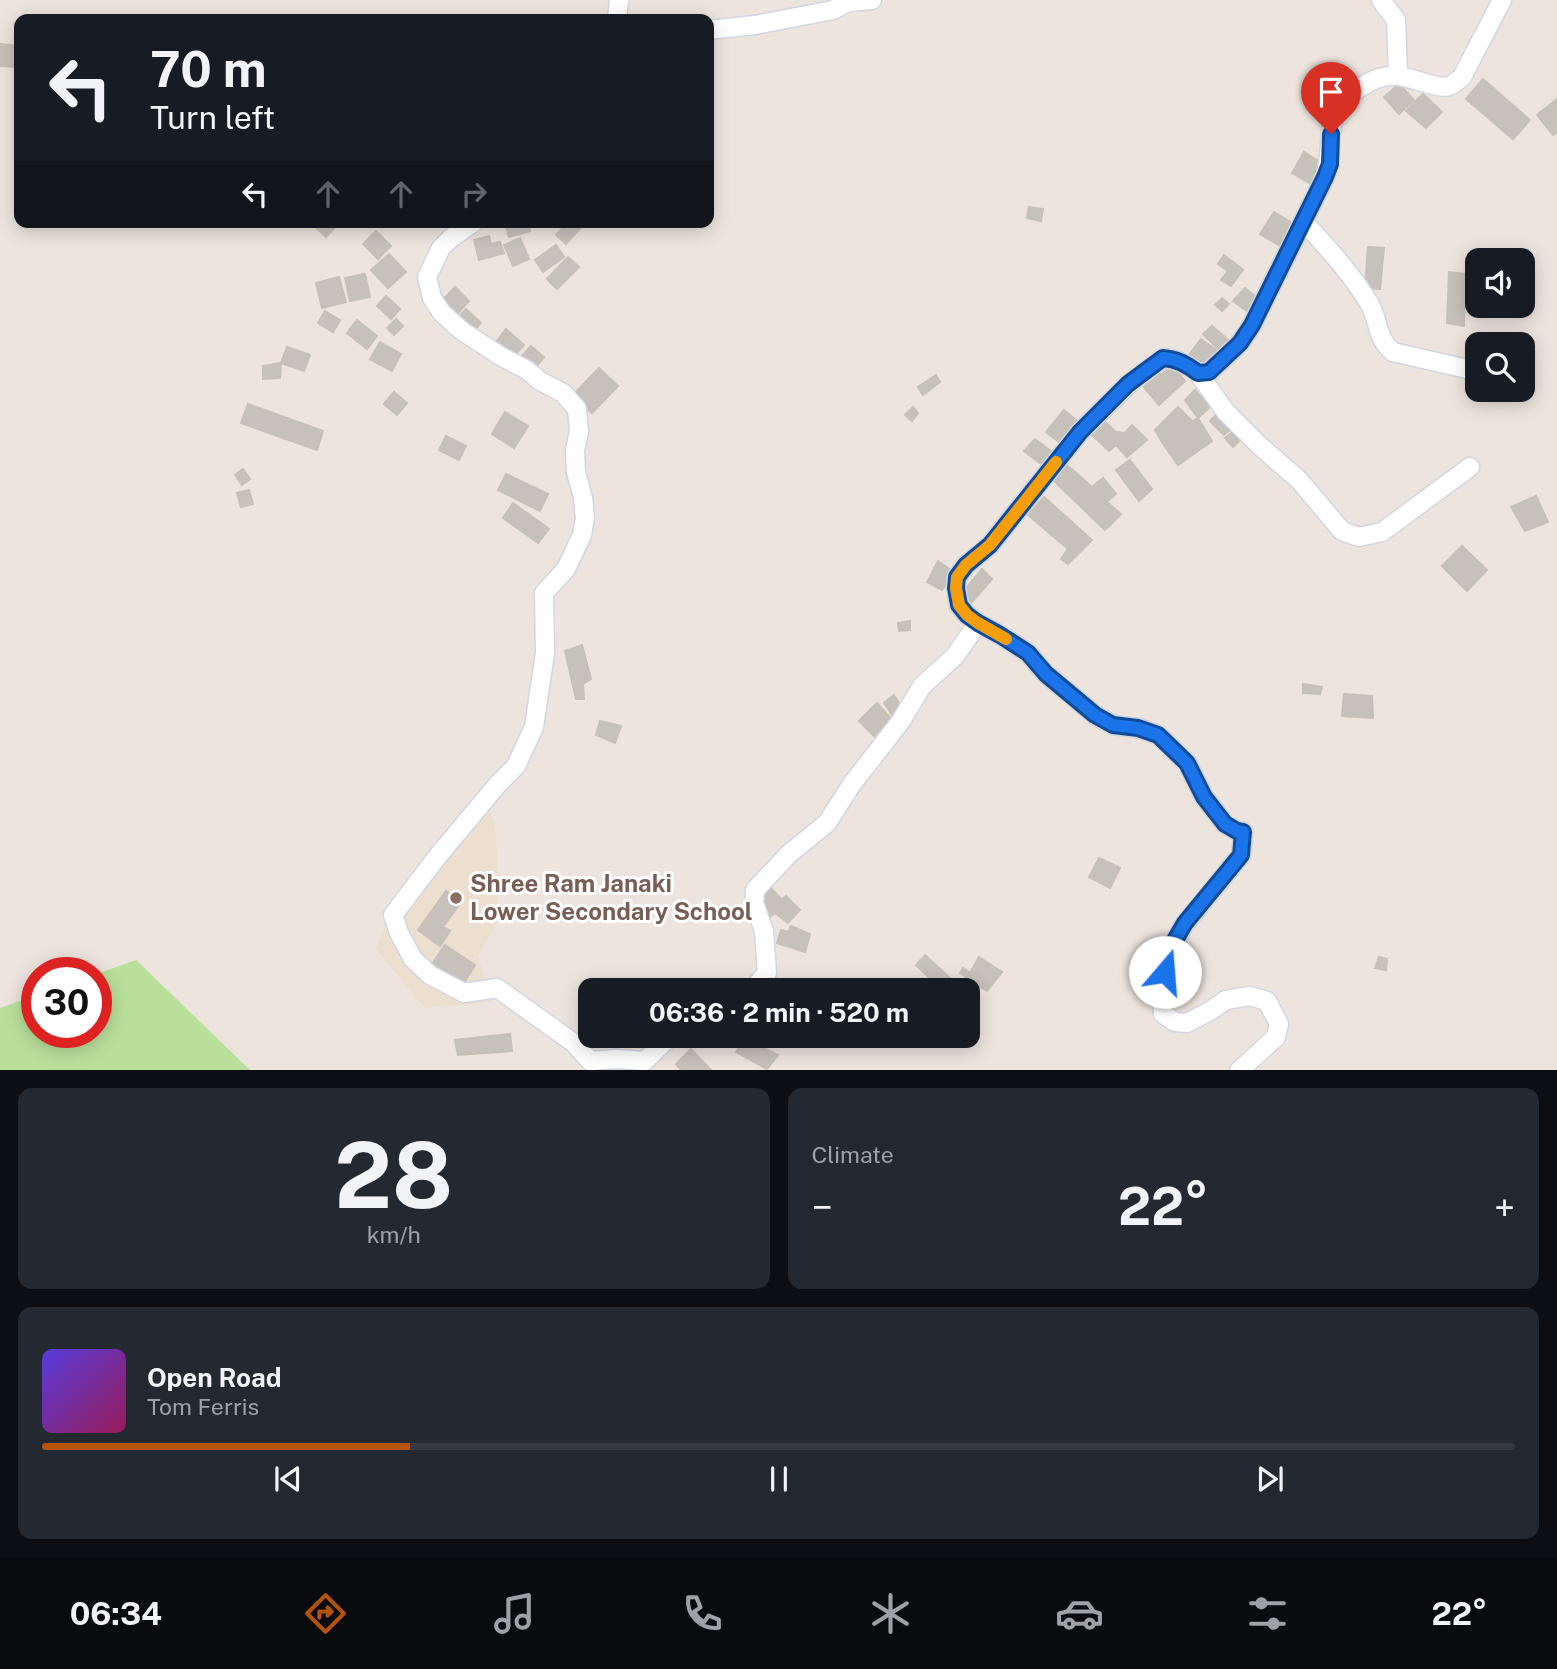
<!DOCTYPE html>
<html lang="en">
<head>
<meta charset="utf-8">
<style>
	body { margin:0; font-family:"Public Sans",sans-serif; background:#242831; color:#f1f3f6; height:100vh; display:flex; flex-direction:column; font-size:26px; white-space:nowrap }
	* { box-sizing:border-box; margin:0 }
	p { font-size:23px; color:#9ea1a6 }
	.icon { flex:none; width:38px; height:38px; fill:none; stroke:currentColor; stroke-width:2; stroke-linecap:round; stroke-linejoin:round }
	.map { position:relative; height:1070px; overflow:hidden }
	.drawer { display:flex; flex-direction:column; gap:18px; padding:18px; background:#0d0f14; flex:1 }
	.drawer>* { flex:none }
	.top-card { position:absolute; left:14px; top:14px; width:700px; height:214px; border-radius:14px; box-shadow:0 4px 18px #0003; background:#171b24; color:#f1f3f6; overflow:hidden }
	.fabs { position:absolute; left:1465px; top:248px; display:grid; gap:14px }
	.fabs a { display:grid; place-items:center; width:70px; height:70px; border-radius:14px; background:#171b24; box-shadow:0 4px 18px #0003; font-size:35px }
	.speed { position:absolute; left:21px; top:957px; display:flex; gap:14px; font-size:35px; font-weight:700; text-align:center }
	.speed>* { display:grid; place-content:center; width:91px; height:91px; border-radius:50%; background:#171b24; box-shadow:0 4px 18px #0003; line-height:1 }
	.speed .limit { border:10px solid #d22; background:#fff; color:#111 }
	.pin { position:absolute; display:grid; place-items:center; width:60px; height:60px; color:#fff; margin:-72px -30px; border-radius:50% 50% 50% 0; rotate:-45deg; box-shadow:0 0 7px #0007 }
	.pin .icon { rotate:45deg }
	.me { position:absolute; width:77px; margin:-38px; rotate:18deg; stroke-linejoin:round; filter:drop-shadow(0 0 5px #0008) }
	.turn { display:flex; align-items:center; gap:24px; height:147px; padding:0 21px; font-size:32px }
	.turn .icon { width:91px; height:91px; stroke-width:2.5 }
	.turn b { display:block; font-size:49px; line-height:60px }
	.lanes { display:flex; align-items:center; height:66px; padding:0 21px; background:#0003; justify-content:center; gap:35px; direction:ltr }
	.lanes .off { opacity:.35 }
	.big { font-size:52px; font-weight:700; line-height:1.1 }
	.drawer .card { flex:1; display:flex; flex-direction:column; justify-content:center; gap:10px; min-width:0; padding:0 24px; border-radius:14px; background:#242831 }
	.drawer .dial { align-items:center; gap:0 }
	.dial b { font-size:91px; line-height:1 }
	.song { display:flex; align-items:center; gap:21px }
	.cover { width:84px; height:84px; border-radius:10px; background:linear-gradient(135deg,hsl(250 70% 55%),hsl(330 70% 35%)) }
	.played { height:7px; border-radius:4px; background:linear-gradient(90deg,#b45309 25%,#363941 25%) }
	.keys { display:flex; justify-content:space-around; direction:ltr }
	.heat { display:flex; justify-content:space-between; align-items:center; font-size:38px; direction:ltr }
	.drawer .tiles { flex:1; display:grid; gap:18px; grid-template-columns:1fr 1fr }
	.card:last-child { grid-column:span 2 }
	.trip { position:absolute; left:578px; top:978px; width:402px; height:70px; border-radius:14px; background:#171b24; box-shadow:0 4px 18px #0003; font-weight:700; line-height:70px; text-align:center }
	.tab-bar { display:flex; height:112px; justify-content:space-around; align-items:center; background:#090b0e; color:#9ea1a6 }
	.tab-bar .icon { width:49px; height:49px }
	.tab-bar .selected { color:#b45309 }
	.tab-bar b { font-size:32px; color:#f1f3f6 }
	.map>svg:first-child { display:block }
</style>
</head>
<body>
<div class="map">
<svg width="1557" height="1071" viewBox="0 0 1557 1071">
	<rect width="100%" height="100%" fill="#ece4dd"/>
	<path fill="#eddfcd" d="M483,797L495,824L498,872V921L478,956L491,1002L425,1008L375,948L389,920Z"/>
	<path fill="#b9e09b" d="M136,960L250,1070H0V1008L37,995V1032H96V974Z"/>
	<path fill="#c7c1bc" stroke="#c7c0b6" stroke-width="2" d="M0,44L19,46V67L0,66Z
		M1483,79L1530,120L1513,139L1466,99Z
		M1399,84L1414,100L1399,114L1384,97Z
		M1423,94L1442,112L1426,128L1406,111Z
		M1557,99V133L1553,135L1537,115Z
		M1304,152L1325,165L1315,186L1292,173Z
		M1029,207L1043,209L1041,221L1027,218Z
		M1274,212L1296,225L1282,247L1260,234Z
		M310,222H340L326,237Z
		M505,222H528L530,231L509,237Z
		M568,222H586L566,244L556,235Z
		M376,231L391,246L378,259L363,244Z
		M489,236L491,244L500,242L504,253L479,260L474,240Z
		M520,238L529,259L513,266L504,245Z
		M556,245L564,257L543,272L535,260Z
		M1368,247L1384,248L1380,289L1365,288Z
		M389,254L406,272L388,288L371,270Z
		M1224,255L1243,270L1231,286L1221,280L1228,271L1218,264Z
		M568,257L579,267L557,289L547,279Z
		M1449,272L1465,274L1464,326L1447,323Z
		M365,274L370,297L350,301L345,278Z
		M339,277L346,302L322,308L316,283Z
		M455,287L469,301L455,316L440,303Z
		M1245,288L1260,300L1251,314L1233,301Z
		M386,296L400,309L391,319L377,306Z
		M1222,298L1229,304L1222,311L1215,305Z
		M466,309L481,323L471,333L457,319Z
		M325,311L340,320L333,332L318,323Z
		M396,319L403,326L394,335L387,328Z
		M357,320L377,336L367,349L347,333Z
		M1212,326L1233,344L1222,353L1203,334Z
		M506,329L524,345L513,357L496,342Z
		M1201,339L1220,353L1208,369L1189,355Z
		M380,342L401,354L392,371L370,359Z
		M531,346L544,357L534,369L521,357Z
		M287,347L310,355L304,371L281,363Z
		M281,363L280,378L263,379V366Z
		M1173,365L1185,381L1174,391L1161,375Z
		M599,368L618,386L592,413L573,395Z
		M1159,372L1174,391L1159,405L1143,386Z
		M936,375L940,382L923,395L918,387Z
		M1195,390L1210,407L1198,418L1185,400Z
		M394,392L407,403L397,415L384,404Z
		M248,404L323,431L317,450L241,423Z
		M913,407L918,413L912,421L905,415Z
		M1178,407L1193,422L1183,428L1164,445L1155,430Z
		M1064,410L1082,425L1063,445L1046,432Z
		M505,412L528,426L514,448L492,434Z
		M1217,414L1231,429L1224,435L1210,421Z
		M1198,418L1212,441L1178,465L1164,445L1183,428Z
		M1105,422L1116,432L1125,433L1132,425L1147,440L1127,457L1116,445L1109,451L1091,434Z
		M1234,431L1242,438L1233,447L1225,438Z
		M446,436L466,446L459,460L439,450Z
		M1035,439L1052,452L1041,464L1024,451Z
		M1130,460L1152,489L1139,501L1116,470Z
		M1067,465L1092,487L1103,478L1116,494L1107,502L1121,514L1105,530L1054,481Z
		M243,469L250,479L242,485L235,475Z
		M506,474L548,494L540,511L498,490Z
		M249,490L253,504L241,507L237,493Z
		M1536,496L1548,522L1525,531L1511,507Z
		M1044,497L1092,540L1068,564L1061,559L1068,549L1028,515Z
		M513,503L549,529L538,543L503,518Z
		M1462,546L1487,570L1467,591L1442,566Z
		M938,561L955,573L942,590L927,582Z
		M982,569L992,579L972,602L962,593Z
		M910,621V630L899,631L898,623Z
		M582,645L591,679L583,684L584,699H576L565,651Z
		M1303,684L1322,687L1320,694L1303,693Z
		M1344,694L1372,696L1373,718L1342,716Z
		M894,695L903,709L894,718L884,703Z
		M877,703L894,722L878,740L859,721Z
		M600,721L621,726L615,743L596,735Z
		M1099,858L1120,868L1110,888L1089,877Z
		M769,886L782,900L786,896L800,910L788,923L775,913L770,917L756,905Z
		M446,891L461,902L443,927L450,931L440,946L418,930Z
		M791,926L810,934L805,952L777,943L781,930L788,932Z
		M445,945L475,965L463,984L432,964Z
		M925,955L952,980L942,990L916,965Z
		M979,957L1002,972L987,991L960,973L963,968L970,973Z
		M1379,957L1387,959L1386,970L1375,968Z
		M510,1034L512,1051L458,1055L455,1040Z
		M745,1038L778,1055L767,1069L736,1052Z
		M691,1049L712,1071H682L676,1064Z"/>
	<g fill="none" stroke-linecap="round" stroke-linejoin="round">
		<g stroke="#d2d6e2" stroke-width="21">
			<path id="minor" d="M1381,0L1396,20L1398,74
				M617,19L619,0
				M709,30L755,25L833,10L848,2L872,0
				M1303,221C1326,246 1352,274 1369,303C1380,321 1375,337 1393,352L1467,369
				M474,222L451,238L441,248L427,277L432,298L442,313L462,331L502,357L527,370L540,381L563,393L577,409L579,432L575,450L576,472L583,498L585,518L582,535L566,569L544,593L545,653L534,727L516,766L498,784L437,857L393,915L399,933L413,959L430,975L464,993L497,988L574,1043L590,1061L616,1059L645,1061L663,1043L673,1036
				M1198,373L1226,412L1260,446L1299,480L1342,531L1359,537L1382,532L1470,467
				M748,990H752L767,973L764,931L754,903L755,890L789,854L827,823L852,784L901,721L922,686L955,656L978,623
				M1239,1071L1276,1037L1279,1024L1267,1001L1250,996L1226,1000L1210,1011L1187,1023L1175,1022L1163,1014L1161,994L1171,947L1185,924L1241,855L1243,832L1237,831L1225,824L1204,797L1187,763L1158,735L1138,728L1113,725L1095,715L1046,674L1028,653L1000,635L978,623L967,615L959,605L956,588L957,577L966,565L990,545L1080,432L1128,385L1163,358C1177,359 1186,364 1198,373L1209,372L1240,343L1252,325L1325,177C1333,154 1326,125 1340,104C1344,97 1354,92 1361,87C1390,68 1403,77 1433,85C1438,86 1443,88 1449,86C1453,85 1458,80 1462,77L1502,0"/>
		</g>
		<use href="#minor" stroke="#fff" stroke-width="18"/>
	</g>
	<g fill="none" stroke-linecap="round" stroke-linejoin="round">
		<g stroke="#114b97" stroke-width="18">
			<path id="route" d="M1165,972L1171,947L1185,923L1241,855L1243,832L1237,831L1225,824L1204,797L1187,763L1158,735L1138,728L1113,725L1095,715L1046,674L1028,653L1000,635L978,623L967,615L959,605L956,588L957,577L966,565L990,545L1080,432L1128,384L1163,358C1177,359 1186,364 1198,373L1209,372L1240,343L1252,325L1325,177L1330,164L1331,134"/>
		</g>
		<use href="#route" stroke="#1a73e8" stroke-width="12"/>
		<path stroke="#f59e0b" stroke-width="12" d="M1006,639L978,623L967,615L959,605L956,588L957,577L966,565L990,545L1056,462"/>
	</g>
	<circle fill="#8d6e63" stroke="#fff" stroke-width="2.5" cx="456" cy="898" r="7"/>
	<g text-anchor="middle" stroke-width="6" stroke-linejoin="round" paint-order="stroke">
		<g font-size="24" font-weight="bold" fill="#785e54" stroke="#fff" text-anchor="start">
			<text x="470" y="892">Shree Ram Janaki<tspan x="470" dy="28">Lower Secondary School</tspan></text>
		</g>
	</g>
</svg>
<div class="fabs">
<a><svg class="icon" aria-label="sound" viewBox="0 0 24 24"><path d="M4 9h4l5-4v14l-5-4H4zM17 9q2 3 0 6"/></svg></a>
<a><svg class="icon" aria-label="search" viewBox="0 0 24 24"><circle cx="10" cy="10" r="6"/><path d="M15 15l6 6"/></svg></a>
</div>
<div class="speed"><div class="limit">30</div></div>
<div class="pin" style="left:1331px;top:134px;background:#d93025"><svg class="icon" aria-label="arrive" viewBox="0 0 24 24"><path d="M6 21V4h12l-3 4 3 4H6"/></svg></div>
<svg class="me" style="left:1165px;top:972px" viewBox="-20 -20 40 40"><circle r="19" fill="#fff"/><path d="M0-13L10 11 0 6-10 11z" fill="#1a73e8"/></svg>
<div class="trip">06:36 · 2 min · 520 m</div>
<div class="top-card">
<div class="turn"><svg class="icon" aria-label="left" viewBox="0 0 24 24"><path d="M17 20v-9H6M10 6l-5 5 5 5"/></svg><div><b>70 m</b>Turn left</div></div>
<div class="lanes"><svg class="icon" aria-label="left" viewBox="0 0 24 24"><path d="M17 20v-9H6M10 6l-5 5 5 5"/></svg><svg class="icon off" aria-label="ahead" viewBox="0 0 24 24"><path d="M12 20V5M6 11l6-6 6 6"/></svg><svg class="icon off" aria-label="ahead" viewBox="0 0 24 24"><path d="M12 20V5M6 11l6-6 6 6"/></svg><svg class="icon off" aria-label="right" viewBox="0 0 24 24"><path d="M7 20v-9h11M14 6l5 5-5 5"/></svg></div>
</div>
</div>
<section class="drawer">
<div class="tiles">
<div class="card dial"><b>28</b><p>km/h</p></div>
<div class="card"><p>Climate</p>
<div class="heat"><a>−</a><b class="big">22°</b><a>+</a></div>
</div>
<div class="card">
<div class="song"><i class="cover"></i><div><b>Open Road</b><p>Tom Ferris</p></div></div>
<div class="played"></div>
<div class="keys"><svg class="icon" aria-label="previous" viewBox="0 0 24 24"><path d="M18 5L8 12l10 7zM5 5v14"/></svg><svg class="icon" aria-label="pause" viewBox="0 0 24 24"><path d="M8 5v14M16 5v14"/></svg><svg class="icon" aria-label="next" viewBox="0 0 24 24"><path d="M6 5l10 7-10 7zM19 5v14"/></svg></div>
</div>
</div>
</section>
<nav class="tab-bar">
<b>06:34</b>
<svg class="icon selected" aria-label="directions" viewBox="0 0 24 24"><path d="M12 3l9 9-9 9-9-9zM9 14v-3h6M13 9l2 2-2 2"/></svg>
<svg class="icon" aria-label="music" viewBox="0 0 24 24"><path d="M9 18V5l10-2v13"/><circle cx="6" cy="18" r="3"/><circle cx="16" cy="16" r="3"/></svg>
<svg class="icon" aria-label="phone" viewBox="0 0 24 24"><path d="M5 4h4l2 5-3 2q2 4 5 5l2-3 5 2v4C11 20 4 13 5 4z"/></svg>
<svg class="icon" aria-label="climate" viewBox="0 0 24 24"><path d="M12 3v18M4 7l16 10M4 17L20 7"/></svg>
<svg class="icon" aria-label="car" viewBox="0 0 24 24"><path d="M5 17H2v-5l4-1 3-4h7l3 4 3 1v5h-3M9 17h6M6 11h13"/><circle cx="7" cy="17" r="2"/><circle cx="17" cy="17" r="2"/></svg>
<svg class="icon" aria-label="filters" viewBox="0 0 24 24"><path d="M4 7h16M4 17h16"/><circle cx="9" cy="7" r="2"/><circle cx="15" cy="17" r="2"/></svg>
<b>22°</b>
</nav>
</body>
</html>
